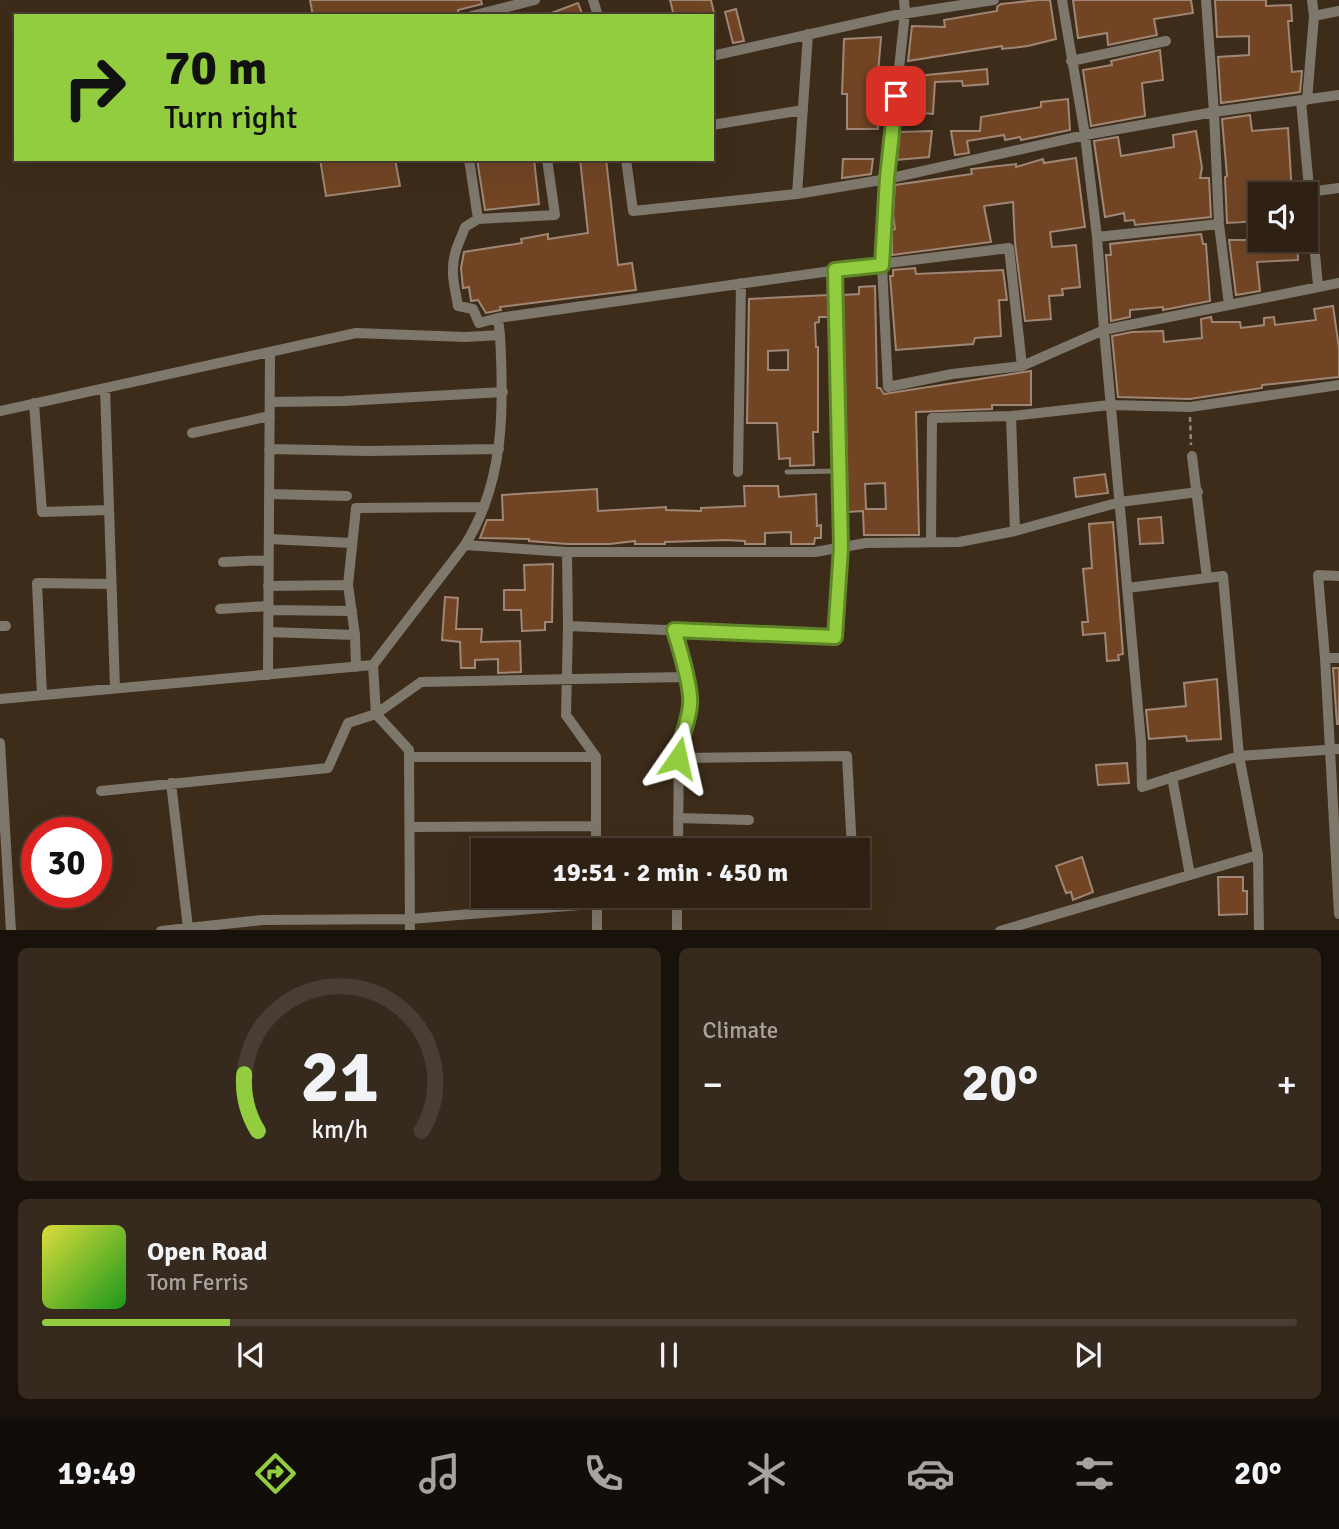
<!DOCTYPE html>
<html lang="en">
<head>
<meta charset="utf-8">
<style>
	body { margin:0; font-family:Signika,sans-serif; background:#36291d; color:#f1f3f6; height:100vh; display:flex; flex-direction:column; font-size:26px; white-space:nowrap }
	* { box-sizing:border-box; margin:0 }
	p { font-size:23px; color:#a7a3a0 }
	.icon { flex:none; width:38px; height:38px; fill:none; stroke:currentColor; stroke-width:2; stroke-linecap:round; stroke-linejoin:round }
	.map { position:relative; height:930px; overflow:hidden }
	.sheet { display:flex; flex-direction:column; gap:18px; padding:18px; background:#19120b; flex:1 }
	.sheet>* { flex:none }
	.guide { position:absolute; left:14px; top:14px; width:700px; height:147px; border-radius:0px; box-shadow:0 7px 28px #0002,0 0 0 2px #493e34; background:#92cd3f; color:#111; overflow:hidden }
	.fabs { position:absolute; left:1248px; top:182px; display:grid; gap:14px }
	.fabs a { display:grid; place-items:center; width:70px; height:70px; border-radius:0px; background:#2e2114; box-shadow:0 7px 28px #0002,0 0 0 2px #493e34; font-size:35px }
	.speed { position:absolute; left:21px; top:817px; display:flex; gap:14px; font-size:35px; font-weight:700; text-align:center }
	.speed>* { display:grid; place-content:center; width:91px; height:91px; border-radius:50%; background:#2e2114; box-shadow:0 7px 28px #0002,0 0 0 2px #493e34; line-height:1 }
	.speed .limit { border:10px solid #d22; background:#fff; color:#111 }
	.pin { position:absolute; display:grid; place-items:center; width:60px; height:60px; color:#fff; margin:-30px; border-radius:14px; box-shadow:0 4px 10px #0006 }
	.me { position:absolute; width:77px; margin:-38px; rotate:11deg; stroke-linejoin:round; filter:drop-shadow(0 0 5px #0008) }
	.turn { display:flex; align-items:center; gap:24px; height:147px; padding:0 35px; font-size:32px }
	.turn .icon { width:91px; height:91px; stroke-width:2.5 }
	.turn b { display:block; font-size:49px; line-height:60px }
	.big { font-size:52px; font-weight:700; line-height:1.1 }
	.sheet .tile { flex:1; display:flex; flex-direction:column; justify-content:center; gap:10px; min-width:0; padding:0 24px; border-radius:10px; background:#36291d }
	.sheet .dial { align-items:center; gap:0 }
	.dial svg { height:182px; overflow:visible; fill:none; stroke:#493e34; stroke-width:7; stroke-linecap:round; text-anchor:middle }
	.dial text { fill:#f1f3f6; stroke:none }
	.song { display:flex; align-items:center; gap:21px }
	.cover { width:84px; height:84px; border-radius:10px; background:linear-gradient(135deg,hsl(60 70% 55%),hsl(120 70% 35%)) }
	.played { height:7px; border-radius:4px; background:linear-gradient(90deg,#92cd3f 15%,#493e34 15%) }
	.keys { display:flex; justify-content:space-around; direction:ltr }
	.heat { display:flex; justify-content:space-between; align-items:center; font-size:38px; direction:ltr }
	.sheet .tiles { flex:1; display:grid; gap:18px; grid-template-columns:1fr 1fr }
	.tile:last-child { grid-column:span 2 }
	.trip { position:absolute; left:471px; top:838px; width:399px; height:70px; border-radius:0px; background:#2e2114; box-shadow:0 7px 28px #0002,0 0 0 2px #493e34; font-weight:700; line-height:70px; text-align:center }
	.tab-bar { display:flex; height:112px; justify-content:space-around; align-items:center; background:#120d08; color:#a7a3a0 }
	.tab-bar .icon { width:49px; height:49px }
	.tab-bar .selected { color:#92cd3f }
	.tab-bar b { font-size:32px; color:#f1f3f6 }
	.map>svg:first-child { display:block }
</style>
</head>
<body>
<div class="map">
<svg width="1339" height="931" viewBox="0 0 1339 931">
	<rect width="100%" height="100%" fill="#3e2c1a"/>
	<path fill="#714524" stroke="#9f8675" stroke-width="2" fill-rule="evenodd" d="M310,0H481L482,4L458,10V13L444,16H313Z
		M670,0H711L714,13L706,16H674Z
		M1038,0H1050L1056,39L1028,46L1002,49V46L908,61L912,26L945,27L944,20L997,11V7L1001,4Z
		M1073,0H1191L1193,13L1154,19L1157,35L1108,45L1107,33L1078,38Z
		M1215,0H1266V6L1291,5L1292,21H1288L1292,72L1302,71L1300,92L1221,103L1218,57L1249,55V36L1217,37Z
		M578,3L583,16H546V15Z
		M736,9L744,41L733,43L725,12Z
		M881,37L878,74H881V91H877L878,129H847V94H842L844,39Z
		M1160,50L1163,80L1142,83L1145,116L1091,126L1083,70L1112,65L1111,61Z
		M987,69L988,84L963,86L962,81L935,82L933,114L902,111L906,77Z
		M1068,99L1070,130L1021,140L1020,137L1005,140L1004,135L967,141L969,153L955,155L951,131H980L981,117L1041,107V102Z
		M1250,115L1252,131L1288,128L1292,194H1260V221L1227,223L1225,177L1227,176L1222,119Z
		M932,131L929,157L897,160L900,132Z
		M1196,131L1202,168L1200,178H1209L1211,217L1135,225L1134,220L1125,221L1124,213L1105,217L1094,141L1118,137L1121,156L1174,147L1173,135Z
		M1076,158L1085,227L1050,232L1052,247L1076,245L1080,287L1062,289L1063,295L1049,296L1051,319L1025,321L1015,243L1013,202L984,206L991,242L892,255V230L895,229L893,215L895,185L972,174L971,169L1016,164V167L1043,159L1044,163Z
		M320,159H395L400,186L326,196Z
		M477,159H534L539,204L485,210Z
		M580,159H606L618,265L632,263L636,290L500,307L501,310L486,313L478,300L471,301L469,287L463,288L461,268L464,252L522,243L521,239L548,234V239L588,233Z
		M843,159H873L871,174L842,178Z
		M1201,234L1203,244H1206L1210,301L1163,310V307L1130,310V317L1111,321L1106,255H1111L1110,244Z
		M1229,240H1297L1298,260L1257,262L1260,291L1236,295Z
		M915,268L916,274L1003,270L1007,300H999L1001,336L975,338L973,344L896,350L890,276H893V270Z
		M875,286L877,388H880L884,394L1031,371V405H992V409L916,412L919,535H864L863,511L848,512L843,295L859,294V287ZM885,483L886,509H866L865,484Z
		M828,295V317H819V322L815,323L816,347H818V432H813L814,465L790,466V458L779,459L777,423H747L749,299ZM788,350V370H768V351Z
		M1333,306L1339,348V377L1262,385V388L1190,399L1118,397L1112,336L1132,332L1163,331L1164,342L1202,338L1201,319L1211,317L1212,322H1240L1241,328L1264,325V318L1274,317L1275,325L1316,320L1314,309Z
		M1105,474L1108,493L1076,497L1074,478Z
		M744,486H778L779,497L816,494L817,526L821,525V538H815L814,544H791V532L765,533V544H745V541L726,540L665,542V544H635V541L610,544H567L529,541V539L480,538L487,520H503L502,495L597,489L598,511L666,507V510L701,511V508L745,506Z
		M1161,517L1163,543L1140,544L1138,519Z
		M1113,522L1123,654L1118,655L1119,660L1107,661L1105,633L1083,635L1082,622H1088L1083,569L1092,568L1089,524Z
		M553,564L552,622H545V630L522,631L521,610H504V590H525L524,565Z
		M445,597L458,598L456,629H482L481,642L520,641L521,672L498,673V659L475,660V668H461L460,642L442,640Z
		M1333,668H1339V724H1337Z
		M1217,679L1221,739L1187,741L1186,736L1149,739L1146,710L1186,706L1184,683Z
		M1127,763L1129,783L1098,785L1096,765Z
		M1082,857L1093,892L1073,900L1071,892L1066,893L1056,866Z
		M1218,877H1243V891H1247V914L1219,915Z"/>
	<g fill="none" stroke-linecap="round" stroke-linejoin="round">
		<path stroke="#968779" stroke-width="2.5" stroke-dasharray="5 3.5" stroke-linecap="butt" d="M1190,417L1191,445"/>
		<path stroke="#7e776c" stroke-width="5" d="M787,472L838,471"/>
		<path stroke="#7e776c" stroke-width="10" d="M593,0L598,16
			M904,0L905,13L887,179L882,265L888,387L952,374L1022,366
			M1206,0L1214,112L1339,95
			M1312,0L1314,16L1339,11
			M471,16L535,0
			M712,56L896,15L994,0
			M1071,61L1166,41
			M1307,100L1314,16
			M1301,101L1318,286
			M712,125L803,110
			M469,159L478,219
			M626,159L633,211L797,194L887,179L1085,135L1214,112L1219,224L1229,305
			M1309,192L1339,188
			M797,194L808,34
			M1097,237L1219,224
			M498,318L479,323L473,309L458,306C455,288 450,272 455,254C457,245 462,236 465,227L478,219L555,215L547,159
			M500,335L498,318L880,264L1009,248L1022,366L1104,330L1097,237L1085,135L1062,0
			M105,388L115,688
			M270,402L344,401L503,392
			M34,403L42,512L109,510
			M0,411L356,333L466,337L500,335C504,408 505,481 465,545L373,665L376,714L409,750L410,931
			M1011,416L1110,405L1190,407L1339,385
			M192,433L270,416
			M269,449L368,451L499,449
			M1192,456L1207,578
			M738,472L741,283
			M269,494L347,496
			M269,539L352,543
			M931,542L932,418L1011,416L1015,531
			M465,545L567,552H815L866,543L959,542L1015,531L1120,502L1198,492
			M567,552L568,626L835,637L841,547L835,270
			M223,562L269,560
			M268,586L348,585
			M1127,588L1223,576L1239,756L1142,787L1141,742L1104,330L1339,283
			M220,609L268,606
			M268,610L352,611
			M0,626H6
			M568,626L566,715L596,757
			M674,630L680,649L690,704L679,746L678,850
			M268,632L355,635
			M1325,658L1318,575L1339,576
			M1339,658H1325L1339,914
			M356,667L355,635L348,585L356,508L484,507
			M268,675L270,353
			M42,695L37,583L111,584
			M0,699L373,665
			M0,743L11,931
			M409,757H596V850
			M679,758L847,756L852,850
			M1172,777L1190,875
			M171,783L188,928
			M101,791L328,768L348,723L376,714L421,682L685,677
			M678,818L749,820
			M410,827L596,826
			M1258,855L1239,756L1339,749
			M597,896V931
			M161,931L262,920L411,919L677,897
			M677,931V896
			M1000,931L1258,855L1259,931"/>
	</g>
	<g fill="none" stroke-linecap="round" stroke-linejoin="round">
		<g stroke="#5f8529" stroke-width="18">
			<path id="route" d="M678,758C679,739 689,723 690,705C692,689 679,646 674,630L835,637L841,547L835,270L882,265L887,178L896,96"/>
		</g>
		<use href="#route" stroke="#92cd3f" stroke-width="12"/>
	</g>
</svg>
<div class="fabs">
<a><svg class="icon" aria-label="sound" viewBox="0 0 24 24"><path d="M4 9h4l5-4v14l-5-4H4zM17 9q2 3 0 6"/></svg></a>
</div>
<div class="speed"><div class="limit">30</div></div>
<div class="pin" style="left:896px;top:96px;background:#d93025"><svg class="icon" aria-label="arrive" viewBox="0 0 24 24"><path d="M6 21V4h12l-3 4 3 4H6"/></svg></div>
<svg class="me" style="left:678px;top:758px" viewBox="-20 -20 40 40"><path d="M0-17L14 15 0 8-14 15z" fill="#92cd3f" stroke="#fff" stroke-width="4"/></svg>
<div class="trip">19:51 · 2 min · 450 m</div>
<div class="guide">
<div class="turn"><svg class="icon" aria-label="right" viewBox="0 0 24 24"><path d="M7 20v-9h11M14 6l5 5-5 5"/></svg><div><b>70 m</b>Turn right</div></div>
</div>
</div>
<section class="sheet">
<div class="tiles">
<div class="tile dial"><svg viewBox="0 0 100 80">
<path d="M14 69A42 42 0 1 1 86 69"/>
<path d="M14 69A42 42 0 0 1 8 44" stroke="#92cd3f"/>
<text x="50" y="56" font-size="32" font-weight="700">21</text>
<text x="50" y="72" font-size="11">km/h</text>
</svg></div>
<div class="tile"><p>Climate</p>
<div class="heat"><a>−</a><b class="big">20°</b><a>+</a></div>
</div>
<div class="tile">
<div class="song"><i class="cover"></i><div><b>Open Road</b><p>Tom Ferris</p></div></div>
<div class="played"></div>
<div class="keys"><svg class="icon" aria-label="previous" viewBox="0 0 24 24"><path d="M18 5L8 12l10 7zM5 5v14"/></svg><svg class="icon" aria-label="pause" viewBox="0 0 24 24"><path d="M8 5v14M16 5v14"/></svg><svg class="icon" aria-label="next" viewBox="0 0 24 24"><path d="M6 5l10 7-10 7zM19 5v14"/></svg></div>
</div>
</div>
</section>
<nav class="tab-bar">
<b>19:49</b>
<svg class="icon selected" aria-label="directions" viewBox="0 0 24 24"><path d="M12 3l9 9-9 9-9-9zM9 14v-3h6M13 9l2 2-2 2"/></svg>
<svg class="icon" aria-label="music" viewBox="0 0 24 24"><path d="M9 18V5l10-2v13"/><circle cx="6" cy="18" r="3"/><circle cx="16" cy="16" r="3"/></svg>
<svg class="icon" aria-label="phone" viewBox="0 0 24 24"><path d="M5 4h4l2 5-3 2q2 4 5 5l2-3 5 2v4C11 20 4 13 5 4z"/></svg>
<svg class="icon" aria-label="climate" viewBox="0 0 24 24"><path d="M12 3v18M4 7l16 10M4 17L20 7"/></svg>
<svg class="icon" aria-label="car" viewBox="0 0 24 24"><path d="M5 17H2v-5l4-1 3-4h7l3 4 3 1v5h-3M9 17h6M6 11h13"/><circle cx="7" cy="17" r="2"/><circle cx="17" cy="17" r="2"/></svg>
<svg class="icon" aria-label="filters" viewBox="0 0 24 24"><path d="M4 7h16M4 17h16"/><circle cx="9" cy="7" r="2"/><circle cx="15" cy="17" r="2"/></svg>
<b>20°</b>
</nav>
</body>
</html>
